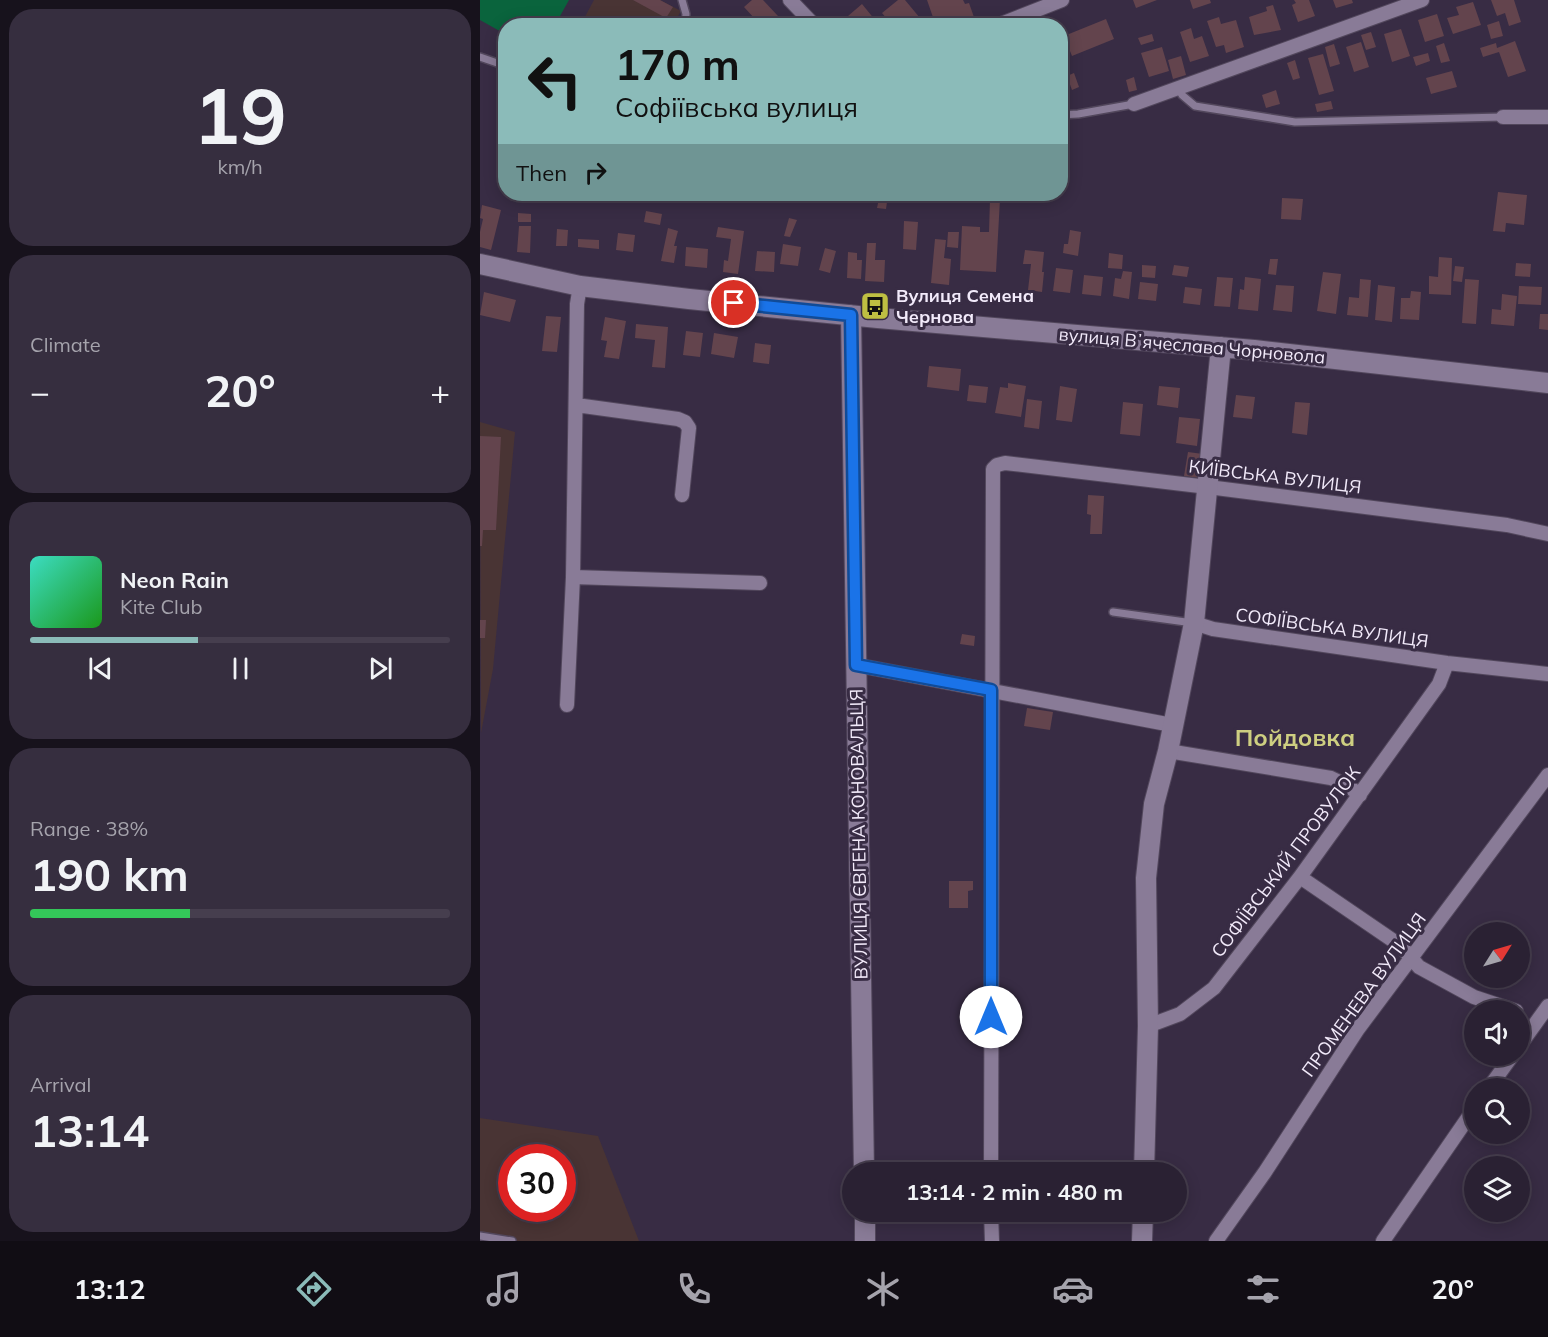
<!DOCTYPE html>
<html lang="en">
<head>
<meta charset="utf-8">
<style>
	body { margin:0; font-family:Mulish,sans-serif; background:#362e3f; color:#f1f3f6; height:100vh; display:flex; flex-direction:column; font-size:22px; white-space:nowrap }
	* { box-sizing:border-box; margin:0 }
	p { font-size:20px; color:#a5a3ac }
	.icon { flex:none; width:33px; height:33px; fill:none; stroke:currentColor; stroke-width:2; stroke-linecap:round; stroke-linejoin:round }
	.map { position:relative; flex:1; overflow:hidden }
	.sheet { display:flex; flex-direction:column; gap:9px; padding:9px; background:#17121c; width:480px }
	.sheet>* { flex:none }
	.top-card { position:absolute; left:18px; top:18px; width:570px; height:183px; border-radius:24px; box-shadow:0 3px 15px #0003,0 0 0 2px #463e4e; background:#8bbbb9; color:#111; overflow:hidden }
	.needle { width:39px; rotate:53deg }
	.fabs { position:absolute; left:984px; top:922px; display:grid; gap:12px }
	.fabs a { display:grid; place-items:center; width:66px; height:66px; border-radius:50%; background:#2a2133; box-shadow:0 3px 15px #0003,0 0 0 2px #463e4e; font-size:30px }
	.speed { position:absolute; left:18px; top:1144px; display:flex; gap:12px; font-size:30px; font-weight:700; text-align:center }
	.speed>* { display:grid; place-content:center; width:78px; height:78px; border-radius:50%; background:#2a2133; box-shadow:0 3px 15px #0003,0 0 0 2px #463e4e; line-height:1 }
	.speed .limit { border:9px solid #d22; background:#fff; color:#111 }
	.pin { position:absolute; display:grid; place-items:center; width:51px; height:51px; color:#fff; margin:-26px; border:3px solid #fff; border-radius:50%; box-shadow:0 2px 6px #0007 }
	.me { position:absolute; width:66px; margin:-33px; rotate:0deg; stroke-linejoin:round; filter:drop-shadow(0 0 4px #0008) }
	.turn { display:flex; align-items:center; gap:21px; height:126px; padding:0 18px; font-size:27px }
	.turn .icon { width:78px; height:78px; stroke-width:2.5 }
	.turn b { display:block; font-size:42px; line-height:51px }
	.then { display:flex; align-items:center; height:57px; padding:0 18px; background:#0003; gap:12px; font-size:22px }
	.big { font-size:45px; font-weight:700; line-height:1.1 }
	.sheet .tile { flex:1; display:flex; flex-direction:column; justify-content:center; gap:9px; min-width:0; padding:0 21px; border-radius:24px; background:#362e3f }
	.sheet .dial { align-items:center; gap:0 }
	.dial b { font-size:78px; line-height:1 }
	.song { display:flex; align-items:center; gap:18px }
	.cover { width:72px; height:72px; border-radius:9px; background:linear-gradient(135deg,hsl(170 70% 55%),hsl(120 70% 35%)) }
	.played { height:6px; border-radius:3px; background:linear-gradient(90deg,#8bbbb9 40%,#463e4e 40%) }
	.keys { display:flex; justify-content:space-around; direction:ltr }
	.heat { display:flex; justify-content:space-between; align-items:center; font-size:33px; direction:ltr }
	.charge { height:9px; border-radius:4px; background:linear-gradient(90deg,#34c759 38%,#463e4e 0) }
	.trip { position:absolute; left:362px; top:1162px; width:345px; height:60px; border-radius:30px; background:#2a2133; box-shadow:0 3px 15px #0003,0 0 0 2px #463e4e; font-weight:700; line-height:60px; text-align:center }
	.dock { display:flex; height:96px; justify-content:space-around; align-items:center; background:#110d14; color:#a5a3ac }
	.dock .icon { width:42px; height:42px }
	.dock .current { color:#8bbbb9 }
	.dock b { font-size:27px; color:#f1f3f6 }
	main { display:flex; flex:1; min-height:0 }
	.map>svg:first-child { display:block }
</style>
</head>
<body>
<main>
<section class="sheet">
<div class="tile dial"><b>19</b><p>km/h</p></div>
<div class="tile"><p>Climate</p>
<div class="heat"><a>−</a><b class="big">20°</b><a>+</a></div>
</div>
<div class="tile">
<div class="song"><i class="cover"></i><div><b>Neon Rain</b><p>Kite Club</p></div></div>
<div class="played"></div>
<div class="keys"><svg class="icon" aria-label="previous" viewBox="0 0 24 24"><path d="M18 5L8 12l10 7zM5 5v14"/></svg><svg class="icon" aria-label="pause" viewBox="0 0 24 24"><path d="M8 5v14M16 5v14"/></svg><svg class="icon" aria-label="next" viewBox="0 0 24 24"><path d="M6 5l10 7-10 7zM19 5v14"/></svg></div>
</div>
<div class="tile"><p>Range · 38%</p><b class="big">190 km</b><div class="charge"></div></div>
<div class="tile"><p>Arrival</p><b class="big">13:14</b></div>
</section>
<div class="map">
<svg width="1068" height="1241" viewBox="0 0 1068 1241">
	<rect width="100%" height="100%" fill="#382c44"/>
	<path fill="#493434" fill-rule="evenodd" d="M114,0H180L201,11L193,25L100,26Z
		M0,422L35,432L13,669L1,733Z
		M0,1118L118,1136L159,1241H0ZM32,1158H82V1209H32Z"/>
	<path fill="#0a643d" d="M0,0H89L75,25L26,26L25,34L0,20Z"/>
	<path fill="#63444d" d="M153,0H180L193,7L186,18Z
		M272,0H283L298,16L287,26H271L269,23L275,19L264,7Z
		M418,0H425L445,24L442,26H413L402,13Z
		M447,0H483L485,4L489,3L495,20L479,26L475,16L455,23Z
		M653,0H677L656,8Z
		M710,0H730L731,3L713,9Z
		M814,0H829L835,16L818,22L812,5L816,3Z
		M853,0H872L873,3L856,8Z
		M1011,0H1034L1041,22L1029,26L1025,13L1017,16Z
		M993,2L1001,25L973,34L967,18L979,15L976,7Z
		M382,4L400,26H371L374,23L368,16Z
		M793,5L801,30L774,35L769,17L787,11L786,7Z
		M957,14L964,36L945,42L938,20Z
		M739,17L741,24L756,20L764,47L746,53L744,45L736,47L727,21Z
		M626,19L634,39L592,56L584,36Z
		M1019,21L1023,36L1011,39L1007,25Z
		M711,28L714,39L722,36L729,56L710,62L700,32Z
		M921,29L930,56L912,62L904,34Z
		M891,32L896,47L886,50L881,35Z
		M672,34L674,41L661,45L658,38Z
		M1035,41L1046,71L1028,77L1019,52L1003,57L1000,48L1016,43L1017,48Z
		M881,42L889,67L874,72L866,47Z
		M964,43L970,61L961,63L956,46Z
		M854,44L860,64L850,67L845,47Z
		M682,47L689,71L669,77L661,53Z
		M948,53L950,61L936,66L933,57Z
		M843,54L854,91L839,95L828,58Z
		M701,56L706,75L693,79L688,60Z
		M815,60L820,78L813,80L807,63Z
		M972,71L977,87L951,94L946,78Z
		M594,73L599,87L592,90L587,76Z
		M654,77L657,90L649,92L646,80Z
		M796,90L800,104L786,108L782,95Z
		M851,101L853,109L837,112L835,104Z
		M1018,192L1047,195L1044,225L1026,223L1025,232L1013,231Z
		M400,194L408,195L406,209L397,208Z
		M802,198L823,199L821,220L801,219Z
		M510,199H520L516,272L480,270L482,226L500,227V232H509Z
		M2,205L21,210L11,250L0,247V232L3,219L0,218Z
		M166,211L182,214L180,225L164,222Z
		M38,213L51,214V222H38Z
		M309,218L317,220L310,237L304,236Z
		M424,221L438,222L436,250L423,249Z
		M39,226H51L50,253L37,252Z
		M238,227L264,231L258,274L243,272L244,260L248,261L251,239L236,237Z
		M188,228L198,231L194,246H197L194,263L181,261Z
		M77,229L88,230L87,246H76Z
		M590,230L601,232L598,256L583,253L584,244H588Z
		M468,232H479L478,248L467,247Z
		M138,233L155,235L153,252L136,250Z
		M98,239L119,240V249L98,247Z
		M455,239L466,240L464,258L471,259L469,285L451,283Z
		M387,243H396L395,260H405L404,282L385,281Z
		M303,244L321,247L318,266L300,264Z
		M206,247L228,249L227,268L205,266Z
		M345,248L356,251L350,273L339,270Z
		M545,250L564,252L562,272H564L562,292L548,290L551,264H543Z
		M277,251L295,252L294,272L275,271Z
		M368,252L377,253V260H382L381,279L367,278Z
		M629,253L643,255L642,269L628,268Z
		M959,257L972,258L971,295L949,294V276L958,277Z
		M790,259H798L796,275L788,274Z
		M1036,263L1051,264L1050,277L1035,276Z
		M662,265L676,266L675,278L662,277Z
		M694,265L709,267L707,277L692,275Z
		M975,266L984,267L982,282L973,281Z
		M576,268L593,270L590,293L573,291Z
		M643,271L652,272L649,299L633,296L635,278L641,279Z
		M843,272L861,274L856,314L837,311Z
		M604,275L623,277L621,296L602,294Z
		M737,277L753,278L750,307L734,306Z
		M765,277L781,279L778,311L758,309L760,289L764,290Z
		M880,279L891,280L888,317L867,315L869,297L879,298Z
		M985,279L999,280L996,324L982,323Z
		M660,282L678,284L676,301L658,299Z
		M796,285L814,286L812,312L793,310Z
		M898,285L915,287L912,322L895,320Z
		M1039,286L1062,287L1061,305L1038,304Z
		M705,287L722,289L720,305L703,303Z
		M931,291L941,292L939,320L920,319L921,298H930Z
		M4,292L36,300L30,322L0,315Z
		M1022,294L1037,296L1034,326L1011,324L1012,309L1021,310Z
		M1060,314H1068V330L1059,329Z
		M66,316L81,317L77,352L62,351Z
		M125,317L146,321L139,359L124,357L127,341L121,340Z
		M156,324L188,327L185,368L172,367L175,340L155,338Z
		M206,331L223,333L220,357L203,355Z
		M234,333L258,337L254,358L231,354Z
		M275,343L291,345L289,364L273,362Z
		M449,366L481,369L479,391L447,387Z
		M528,383L546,386L541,417L515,413L520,387L528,388Z
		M489,385L508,387L506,403L487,401Z
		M580,386L597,389L592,422L576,420Z
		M679,386L700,388L698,408L677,405Z
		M756,395L775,397L772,419L753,417Z
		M547,399L562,401L559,429L544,427Z
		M643,402L663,404L660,436L640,434Z
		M815,402L830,403L827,435L812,433Z
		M699,417L720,419L717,446L696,443Z
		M0,436L21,437L16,530H3L2,546H0Z
		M708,452L723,454L720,478L704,476Z
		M608,495L624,496L622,534H610L611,515L607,514Z
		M0,620H6L5,638H0Z
		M482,634L495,636L494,646L480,644Z
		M547,708L573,712L570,730L544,726Z
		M469,881H493V890L488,891V908H469Z"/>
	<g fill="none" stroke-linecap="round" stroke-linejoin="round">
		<g stroke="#52475c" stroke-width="10">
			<path id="lane" d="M202,0L206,14L205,26
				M0,57L26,66
				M698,88L702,95L715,106L815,122L1023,117
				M580,115L598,114L654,104
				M633,612L713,623
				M0,1236L32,1241"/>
		</g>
		<g stroke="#52475c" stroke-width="16">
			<path id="street" d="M310,0L335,26
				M516,26L582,0
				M654,104L942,0
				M1023,117H1068
				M96,405L198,419L205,422L209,428L202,495
				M93,577L280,583
				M714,623L733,629L967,663L1068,674
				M376,665L692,725
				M87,705L93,577L97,304L100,286
				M688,751L851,778L868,786L880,795
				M820,877L921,946L939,967L994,997L1036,1011
				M668,1026L700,1014L734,988L820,877L959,684L967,663
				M1040,1045L1068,1006
				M1008,1089L1032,1056
				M511,1173L513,469L517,465L525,463L728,487L1027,525L1068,534
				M511,1212L512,1241
				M736,1241L785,1172L878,1029L1068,775
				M903,1241L994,1109"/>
		</g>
		<g stroke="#52475c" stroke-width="22">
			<path id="secondary" d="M0,264L100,286L209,299L398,318L774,350L1068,383
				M371,315L384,1173
				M664,1173L668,1026L666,878L674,804L688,751L714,623L741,347
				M385,1212V1241
				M662,1241L663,1212"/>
		</g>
		<use href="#lane" stroke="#897b97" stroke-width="7"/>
		<use href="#street" stroke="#897b97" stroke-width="14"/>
		<use href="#secondary" stroke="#897b97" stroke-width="20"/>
	</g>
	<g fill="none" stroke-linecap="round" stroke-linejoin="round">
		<g stroke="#114b97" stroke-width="15">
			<path id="route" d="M254,303L371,315L376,665L511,690V1017"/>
		</g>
		<use href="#route" stroke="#1a73e8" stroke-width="10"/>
	</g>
	<defs>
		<g id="bus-square" transform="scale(1.5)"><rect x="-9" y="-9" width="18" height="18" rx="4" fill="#bebf42" stroke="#382c44"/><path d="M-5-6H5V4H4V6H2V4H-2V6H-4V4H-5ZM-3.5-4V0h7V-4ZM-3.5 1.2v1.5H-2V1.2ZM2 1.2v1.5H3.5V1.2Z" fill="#111"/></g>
	</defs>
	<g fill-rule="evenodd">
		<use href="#bus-square" x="395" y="306"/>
	</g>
	<g text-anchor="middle" stroke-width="6" stroke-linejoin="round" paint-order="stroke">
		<g font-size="18" font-weight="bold" fill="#f2eafa" stroke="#382c44" text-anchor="start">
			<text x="416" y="302">Вулиця Семена<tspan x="416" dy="21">Чернова</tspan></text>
		</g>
		<g font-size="18" fill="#f2eafa" stroke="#382c44">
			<text transform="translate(712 346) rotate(5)" y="6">вулиця Вʼячеслава Чорновола</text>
			<text transform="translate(795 477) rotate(7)" y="6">КИЇВСЬКА ВУЛИЦЯ</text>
			<text transform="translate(852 628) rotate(8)" y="6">СОФІЇВСЬКА ВУЛИЦЯ</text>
			<text transform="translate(379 834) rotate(-91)" y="6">ВУЛИЦЯ ЄВГЕНА КОНОВАЛЬЦЯ</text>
			<text transform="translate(806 862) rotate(-53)" y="6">СОФІЇВСЬКИЙ ПРОВУЛОК</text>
			<text transform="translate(884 995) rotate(-54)" y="6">ПРОМЕНЕВА ВУЛИЦЯ</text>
		</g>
		<g font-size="24" font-weight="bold" fill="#cecf81" stroke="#382c44">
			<text x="815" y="746">Пойдовка</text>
		</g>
	</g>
</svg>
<div class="fabs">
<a><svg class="needle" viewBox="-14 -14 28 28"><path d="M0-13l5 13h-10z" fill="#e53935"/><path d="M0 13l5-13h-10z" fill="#a5a3ac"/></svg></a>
<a><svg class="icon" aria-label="sound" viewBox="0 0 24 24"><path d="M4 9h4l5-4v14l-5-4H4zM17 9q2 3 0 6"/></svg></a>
<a><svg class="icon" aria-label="search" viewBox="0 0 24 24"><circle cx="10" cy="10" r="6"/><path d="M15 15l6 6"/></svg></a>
<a><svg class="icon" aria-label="layers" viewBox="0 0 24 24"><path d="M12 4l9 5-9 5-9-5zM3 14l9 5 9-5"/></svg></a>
</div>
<div class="speed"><div class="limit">30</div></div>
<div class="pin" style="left:254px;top:303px;background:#d93025"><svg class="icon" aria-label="arrive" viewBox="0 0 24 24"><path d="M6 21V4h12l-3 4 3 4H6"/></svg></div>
<svg class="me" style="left:511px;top:1017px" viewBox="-20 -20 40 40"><circle r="19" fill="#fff"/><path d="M0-13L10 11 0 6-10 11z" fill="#1a73e8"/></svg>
<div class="trip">13:14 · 2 min · 480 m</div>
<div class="top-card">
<div class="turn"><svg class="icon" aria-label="left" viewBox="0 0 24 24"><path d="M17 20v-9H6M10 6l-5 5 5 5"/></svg><div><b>170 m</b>Софіївська вулиця</div></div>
<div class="then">Then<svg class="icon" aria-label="right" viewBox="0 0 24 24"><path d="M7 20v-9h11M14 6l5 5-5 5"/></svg></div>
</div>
</div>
</main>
<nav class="dock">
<b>13:12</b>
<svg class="icon current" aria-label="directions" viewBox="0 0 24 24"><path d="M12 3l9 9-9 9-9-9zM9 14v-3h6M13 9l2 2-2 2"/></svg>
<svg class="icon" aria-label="music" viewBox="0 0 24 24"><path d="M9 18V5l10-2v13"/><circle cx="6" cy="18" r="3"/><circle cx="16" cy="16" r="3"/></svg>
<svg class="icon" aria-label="phone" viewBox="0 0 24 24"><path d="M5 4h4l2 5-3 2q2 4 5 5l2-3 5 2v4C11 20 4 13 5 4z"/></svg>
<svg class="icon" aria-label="climate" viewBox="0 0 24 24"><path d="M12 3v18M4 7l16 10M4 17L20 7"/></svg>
<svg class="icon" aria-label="car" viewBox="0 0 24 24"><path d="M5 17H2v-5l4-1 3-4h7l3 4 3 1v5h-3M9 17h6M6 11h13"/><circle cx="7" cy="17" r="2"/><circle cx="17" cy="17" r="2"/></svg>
<svg class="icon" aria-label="filters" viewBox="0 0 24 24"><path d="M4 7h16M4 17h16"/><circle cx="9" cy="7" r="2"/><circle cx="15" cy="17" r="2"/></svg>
<b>20°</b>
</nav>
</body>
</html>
